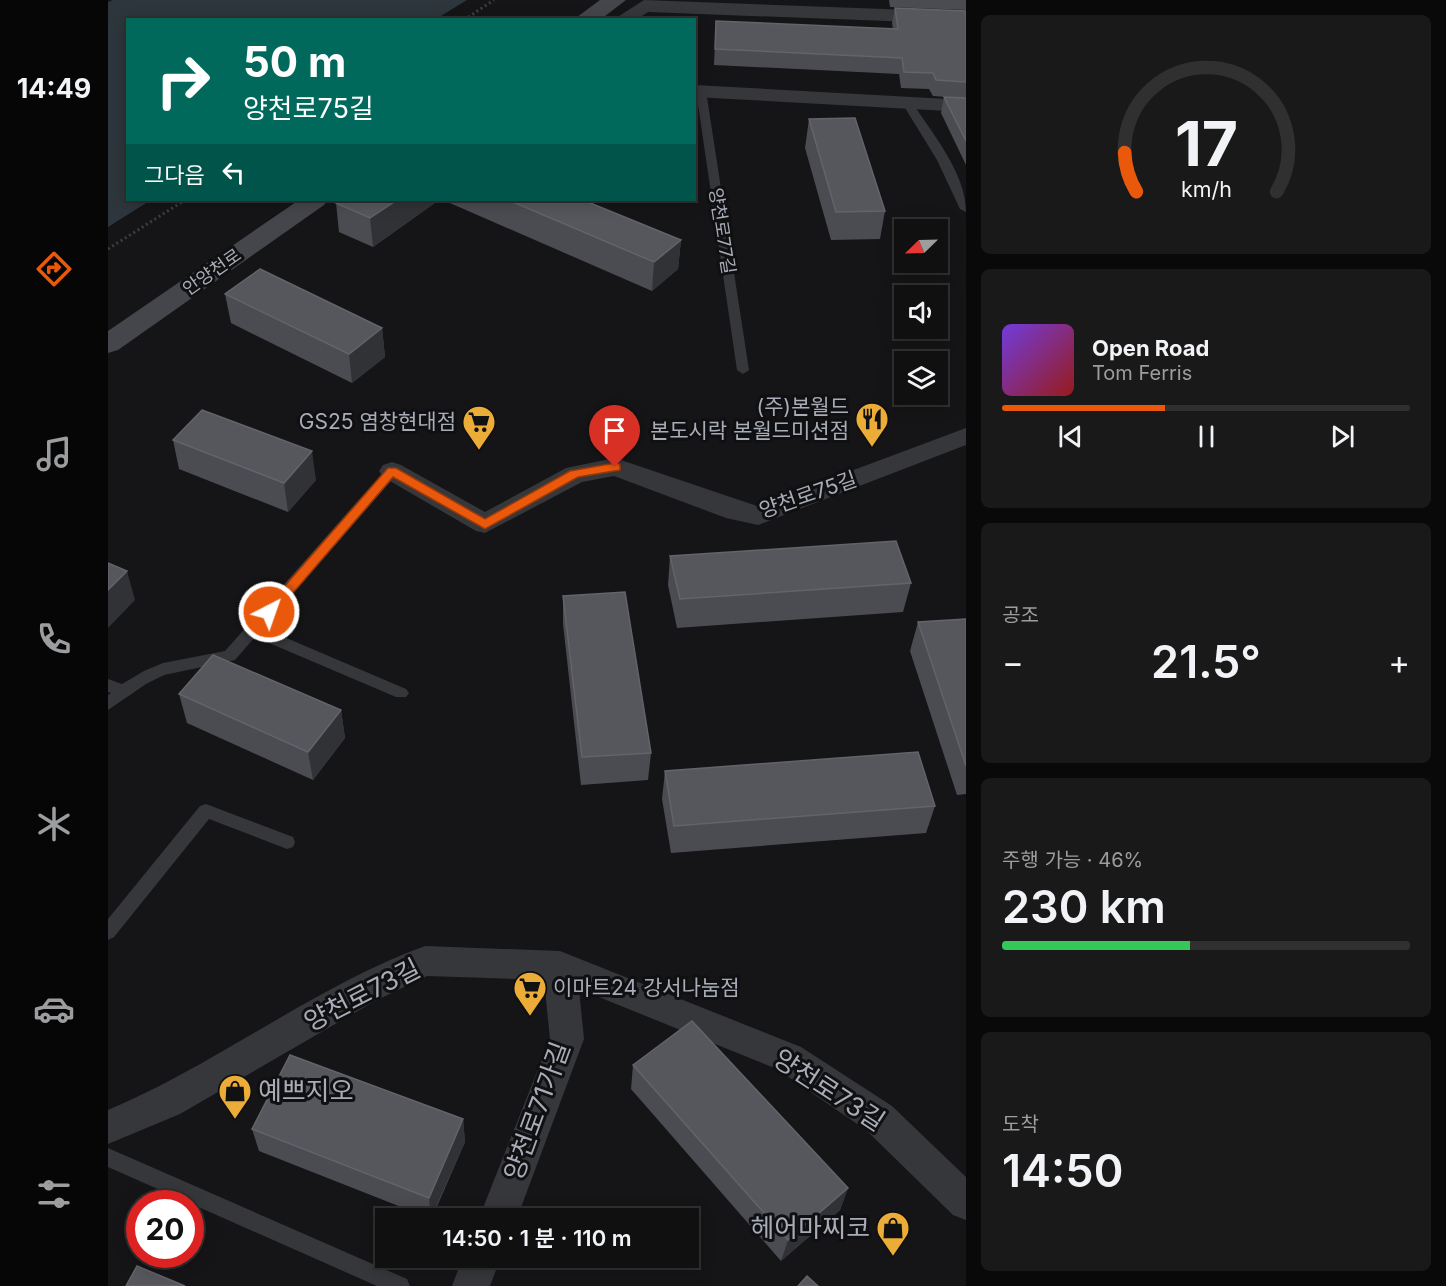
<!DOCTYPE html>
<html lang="ko">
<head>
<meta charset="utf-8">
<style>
	body { margin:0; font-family:Inter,"Noto Sans KR",sans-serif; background:#19191a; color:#f1f3f6; height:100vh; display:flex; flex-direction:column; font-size:22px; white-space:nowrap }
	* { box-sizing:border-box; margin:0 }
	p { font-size:20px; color:#9c9d9f }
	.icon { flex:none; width:33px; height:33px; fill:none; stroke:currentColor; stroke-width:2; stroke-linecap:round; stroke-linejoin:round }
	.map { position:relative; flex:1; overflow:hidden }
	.details { display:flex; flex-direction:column; gap:15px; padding:15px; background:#090909; width:480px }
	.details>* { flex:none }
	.hud { position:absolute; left:18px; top:18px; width:570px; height:183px; border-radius:0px; box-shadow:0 3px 15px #0003,0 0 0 2px #303031; background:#00695c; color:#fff; overflow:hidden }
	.needle { width:39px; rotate:247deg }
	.buttons { position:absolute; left:786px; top:219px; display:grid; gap:12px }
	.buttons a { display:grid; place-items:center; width:54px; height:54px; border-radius:0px; background:#101011; box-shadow:0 3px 15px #0003,0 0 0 2px #303031; font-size:30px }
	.speed { position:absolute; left:18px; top:1190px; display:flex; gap:12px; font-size:30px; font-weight:700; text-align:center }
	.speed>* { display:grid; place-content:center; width:78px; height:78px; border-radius:50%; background:#101011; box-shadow:0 3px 15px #0003,0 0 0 2px #303031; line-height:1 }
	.speed .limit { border:9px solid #d22; background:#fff; color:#111 }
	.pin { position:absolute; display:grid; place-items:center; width:51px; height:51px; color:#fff; margin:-62px -26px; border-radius:50% 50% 50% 0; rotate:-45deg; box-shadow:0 0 6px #0007 }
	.pin .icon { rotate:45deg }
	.me { position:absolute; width:66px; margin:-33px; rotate:41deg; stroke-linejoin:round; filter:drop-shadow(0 0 4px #0008) }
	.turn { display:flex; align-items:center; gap:21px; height:126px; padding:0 18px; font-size:27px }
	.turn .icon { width:78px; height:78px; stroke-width:2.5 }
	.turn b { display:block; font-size:42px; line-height:51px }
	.then { display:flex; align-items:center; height:57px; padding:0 18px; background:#0003; gap:12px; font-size:22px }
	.big { font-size:45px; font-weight:600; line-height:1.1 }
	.details .tile { flex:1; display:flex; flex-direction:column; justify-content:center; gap:9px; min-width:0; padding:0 21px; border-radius:9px; background:#19191a }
	.details .dial { align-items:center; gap:0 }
	.dial svg { height:156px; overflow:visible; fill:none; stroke:#303031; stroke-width:7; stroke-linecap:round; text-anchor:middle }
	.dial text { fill:#f1f3f6; stroke:none }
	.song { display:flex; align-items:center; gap:18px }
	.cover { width:72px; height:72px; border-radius:9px; background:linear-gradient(135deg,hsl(260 70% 55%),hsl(0 70% 35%)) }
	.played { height:6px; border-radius:3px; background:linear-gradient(90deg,#ea580c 40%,#303031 40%) }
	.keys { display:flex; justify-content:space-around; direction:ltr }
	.heat { display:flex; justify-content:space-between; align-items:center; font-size:33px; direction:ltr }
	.charge { height:9px; border-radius:4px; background:linear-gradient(90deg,#34c759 46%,#303031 0) }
	.trip { position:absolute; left:267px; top:1208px; width:324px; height:60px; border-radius:0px; background:#101011; box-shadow:0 3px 15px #0003,0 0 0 2px #303031; font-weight:600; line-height:60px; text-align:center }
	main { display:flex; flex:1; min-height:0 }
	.tabs { display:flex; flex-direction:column; width:108px; justify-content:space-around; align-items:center; background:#060607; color:#9c9d9f }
	.tabs .icon { width:42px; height:42px }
	.tabs .current { color:#ea580c }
	.tabs b { font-size:27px; color:#f1f3f6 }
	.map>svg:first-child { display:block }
</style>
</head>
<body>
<main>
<nav class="tabs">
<b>14:49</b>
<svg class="icon current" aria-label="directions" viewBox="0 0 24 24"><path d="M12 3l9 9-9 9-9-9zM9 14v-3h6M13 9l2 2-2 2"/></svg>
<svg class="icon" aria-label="music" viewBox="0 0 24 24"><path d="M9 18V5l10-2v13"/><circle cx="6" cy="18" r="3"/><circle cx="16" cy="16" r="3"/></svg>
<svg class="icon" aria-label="phone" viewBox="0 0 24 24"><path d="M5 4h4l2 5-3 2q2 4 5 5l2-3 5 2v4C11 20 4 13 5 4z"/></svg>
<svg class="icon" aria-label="climate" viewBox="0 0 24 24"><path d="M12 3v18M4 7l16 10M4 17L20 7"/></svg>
<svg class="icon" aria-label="car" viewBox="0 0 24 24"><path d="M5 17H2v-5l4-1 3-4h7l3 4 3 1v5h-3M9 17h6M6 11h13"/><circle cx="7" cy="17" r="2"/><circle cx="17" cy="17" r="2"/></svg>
<svg class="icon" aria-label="filters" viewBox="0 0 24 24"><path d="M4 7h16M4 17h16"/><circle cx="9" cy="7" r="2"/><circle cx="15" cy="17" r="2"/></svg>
</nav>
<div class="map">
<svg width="858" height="1286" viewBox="0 0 858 1286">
	<rect width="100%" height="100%" fill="#151517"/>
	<path fill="#2d363c" d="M5,0H359L328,19L20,20V200H43L0,227V2Z"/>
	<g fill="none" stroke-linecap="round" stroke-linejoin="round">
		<path stroke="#3c3e42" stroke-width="3" stroke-dasharray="2 3" stroke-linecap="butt" d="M356,20L386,0
			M0,249L77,200"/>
		<path fill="#36373b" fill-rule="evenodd" d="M593,88L598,91L641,370L635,374L629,370L588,91Z
			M795,101H803C824,133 858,173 858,212L852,209L829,160L794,103Z
			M284,466L289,468L291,471L289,474L155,628L298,689L301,693L298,697H288L147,637L127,660L56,675L38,684L0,710V695L3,693L0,692V679L14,684L36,671L55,663L117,651L279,468Z
			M98,804L185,837L187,842L185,847L179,849L101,819L6,937L0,940V919L92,806Z
			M0,1148L299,1279L302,1286H269L0,1167Z"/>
		<path fill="#36373b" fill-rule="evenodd" d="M536,0L858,12V24L540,12L528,20H505Z
			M586,85L858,100V112L586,97Z
			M858,428V445L650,525L618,518L506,476L474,482L377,533L368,531L275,477L271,471L275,465L284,462L293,465L377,512L458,468L507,458L649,506Z
			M317,946L452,951L693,1047L784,1106L858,1177V1220L845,1215L758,1130L669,1069L471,989L476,1039L409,1218H371L442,1039L436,980L319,976L267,1001L72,1114L0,1144V1110C110,1064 205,987 317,946Z
			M355,1257H393L382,1286H344Z"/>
		<path fill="#44464b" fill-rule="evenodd" d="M492,0H518L492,20H465Z
			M191,200H220L216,205L10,350L0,353V331Z"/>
	</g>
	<path fill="#4b4c52" d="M781,0H858V10L782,7Z
		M787,8L858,11V165L833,113L836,97H839L825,96L821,89L793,88L791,74L606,65L608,21L785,29L784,23Z
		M701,119L777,211L772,239L723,240L697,148Z
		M232,200H331L265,247L231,232L228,203Z
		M335,200H475L573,240L570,269L544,291Z
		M117,294L274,328L277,357L244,383L123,323Z
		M65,440L208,480L180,512L71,469Z
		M562,556L803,583L795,612L569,628L560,585Z
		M455,596L543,753L540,780L473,785L455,624Z
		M858,619V794L849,795L802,651L810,622Z
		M71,694L233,710L237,738L205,780L79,723Z
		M557,771L827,806L818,833L563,853L554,799Z
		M525,1065L740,1188L732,1210L673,1261L523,1089Z
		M355,1119L357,1142L324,1218H321L151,1151L144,1129Z"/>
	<path fill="#313236" d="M289,200H331L265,247L262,218Z
		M573,240L570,269L544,291L546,262Z
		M274,328L277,357L244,383L241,354Z
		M204,451L208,480L180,512L176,483Z
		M19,571L27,600L0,628V590Z
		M233,710L237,738L205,780L200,752Z
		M355,1119L357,1142L323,1218L321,1198Z
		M740,1188L732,1210L673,1261L680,1240Z"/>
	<path fill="#55575c" stroke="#62646a" stroke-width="1.5" d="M787,8L858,11V82L828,80L825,73L796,72L794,58L607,49L608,21L790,29Z
		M836,97L858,98V141Z
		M747,118L777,211L728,212L701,119Z
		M232,200H289L262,218L228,203Z
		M400,200H475L573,240L546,262Z
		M152,269L274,328L241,354L117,294Z
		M94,410L204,451L176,483L65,440Z
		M788,541L803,583L572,599L562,556Z
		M0,563L19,571L0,590Z
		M517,592L543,753L474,757L455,596Z
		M858,619V766L810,622Z
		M105,655L233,710L200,752L71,694Z
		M810,752L827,806L566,826L557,771Z
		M584,1021L740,1188L680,1240L525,1065Z
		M182,1055L355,1119L321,1198L144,1129Z
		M29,1266L77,1286H18Z
		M699,1276L710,1286H690Z"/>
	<path fill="#ea580c" stroke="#983908" stroke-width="1.5" d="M507,463L512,464V470L470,477L377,529L285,477L165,616H156L154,612L280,468H288L377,519L462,471Z"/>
	<defs>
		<g id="restaurant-pin" transform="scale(1.725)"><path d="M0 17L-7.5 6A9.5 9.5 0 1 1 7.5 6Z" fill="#ecac38" stroke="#101012"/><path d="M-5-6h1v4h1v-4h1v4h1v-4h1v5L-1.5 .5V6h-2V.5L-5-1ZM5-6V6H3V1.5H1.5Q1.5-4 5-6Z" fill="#111"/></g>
		<g id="supermarket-pin" transform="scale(1.725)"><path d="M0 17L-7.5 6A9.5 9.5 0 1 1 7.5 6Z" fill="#ecac38" stroke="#101012"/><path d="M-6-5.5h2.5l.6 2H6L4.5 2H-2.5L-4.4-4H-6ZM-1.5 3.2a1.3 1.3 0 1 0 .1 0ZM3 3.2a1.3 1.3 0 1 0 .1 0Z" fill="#111"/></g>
		<g id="shop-pin" transform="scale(1.725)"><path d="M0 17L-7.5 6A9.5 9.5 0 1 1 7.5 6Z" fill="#ecac38" stroke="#101012"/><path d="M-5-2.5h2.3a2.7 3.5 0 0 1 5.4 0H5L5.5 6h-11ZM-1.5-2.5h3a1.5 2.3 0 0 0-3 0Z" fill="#111"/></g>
	</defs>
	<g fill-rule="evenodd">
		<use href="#restaurant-pin" x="764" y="419"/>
		<use href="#supermarket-pin" x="371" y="422"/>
		<use href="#supermarket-pin" x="422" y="988"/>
		<use href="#shop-pin" x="127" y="1091"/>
		<use href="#shop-pin" x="785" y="1228"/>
	</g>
	<g text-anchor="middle" stroke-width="6" stroke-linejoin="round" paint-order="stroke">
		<g font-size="18" fill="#a7acb6" stroke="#101012">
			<text transform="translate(614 231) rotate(81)" y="6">양천로77길</text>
			<text transform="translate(104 272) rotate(-35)" y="6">안양천로</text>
		</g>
		<g font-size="21" fill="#a7acb6" stroke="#101012" text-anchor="end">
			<text x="741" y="414">(주)본월드<tspan x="741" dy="24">본도시락 본월드미션점</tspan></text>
			<text x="348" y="429">GS25 염창현대점</text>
			<text x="445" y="995" text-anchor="start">이마트24 강서나눔점</text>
		</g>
		<g font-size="21" fill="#a7acb6" stroke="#101012">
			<text transform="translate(700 495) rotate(-19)" y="7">양천로75길</text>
		</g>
		<g font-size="26" fill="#a7acb6" stroke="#101012">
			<text transform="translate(254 995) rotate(-27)" y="9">양천로73길</text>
			<text transform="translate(721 1090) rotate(33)" y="9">양천로73길</text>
			<text transform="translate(429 1111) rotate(-70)" y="9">양천로71가길</text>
		</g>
		<g font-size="26" fill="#a7acb6" stroke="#101012" text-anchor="start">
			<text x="150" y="1100">예쁘지오</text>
			<text x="762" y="1237" text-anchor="end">헤어마찌코</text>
		</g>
	</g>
</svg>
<div class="buttons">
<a><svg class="needle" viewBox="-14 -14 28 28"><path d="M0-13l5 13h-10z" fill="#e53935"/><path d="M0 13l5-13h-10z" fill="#9c9d9f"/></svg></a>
<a><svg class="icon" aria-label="sound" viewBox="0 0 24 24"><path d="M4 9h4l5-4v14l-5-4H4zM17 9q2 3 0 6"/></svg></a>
<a><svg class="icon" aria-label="layers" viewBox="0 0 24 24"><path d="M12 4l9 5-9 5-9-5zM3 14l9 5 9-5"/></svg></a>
</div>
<div class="speed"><div class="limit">20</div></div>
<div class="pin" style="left:507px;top:467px;background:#d93025"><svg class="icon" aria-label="arrive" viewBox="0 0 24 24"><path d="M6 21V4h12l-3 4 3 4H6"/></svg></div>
<svg class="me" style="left:161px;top:612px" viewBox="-20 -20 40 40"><circle r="17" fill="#ea580c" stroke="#fff" stroke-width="3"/><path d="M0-11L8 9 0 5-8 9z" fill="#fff"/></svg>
<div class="trip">14:50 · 1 분 · 110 m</div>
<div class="hud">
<div class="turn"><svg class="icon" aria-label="right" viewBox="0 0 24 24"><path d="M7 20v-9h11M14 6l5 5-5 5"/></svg><div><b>50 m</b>양천로75길</div></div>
<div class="then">그다음<svg class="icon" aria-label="left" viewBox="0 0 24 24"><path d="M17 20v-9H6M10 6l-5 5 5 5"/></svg></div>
</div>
</div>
<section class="details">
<div class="tile dial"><svg viewBox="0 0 100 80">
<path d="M14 69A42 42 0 1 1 86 69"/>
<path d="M14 69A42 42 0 0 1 8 49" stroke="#ea580c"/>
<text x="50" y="56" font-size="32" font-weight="700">17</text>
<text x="50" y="72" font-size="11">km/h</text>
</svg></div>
<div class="tile">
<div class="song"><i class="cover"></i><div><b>Open Road</b><p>Tom Ferris</p></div></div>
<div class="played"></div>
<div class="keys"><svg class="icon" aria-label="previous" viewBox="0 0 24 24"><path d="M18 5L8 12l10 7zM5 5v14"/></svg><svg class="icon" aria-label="pause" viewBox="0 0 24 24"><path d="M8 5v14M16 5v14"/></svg><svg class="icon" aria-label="next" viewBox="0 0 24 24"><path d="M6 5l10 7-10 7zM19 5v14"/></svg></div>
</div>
<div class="tile"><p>공조</p>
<div class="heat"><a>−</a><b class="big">21.5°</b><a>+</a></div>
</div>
<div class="tile"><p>주행 가능 · 46%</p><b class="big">230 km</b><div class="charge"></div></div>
<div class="tile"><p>도착</p><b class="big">14:50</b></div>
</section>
</main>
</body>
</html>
